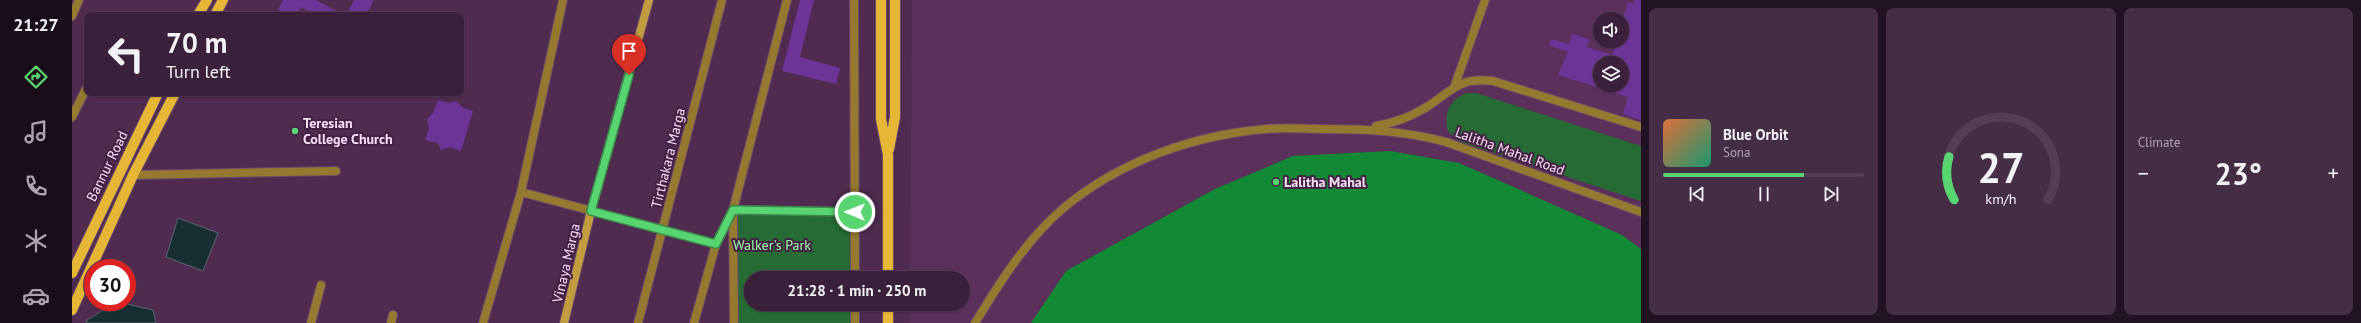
<!DOCTYPE html>
<html lang="en">
<head>
<meta charset="utf-8">
<style>
	body { margin:0; font-family:"PT Sans",sans-serif; background:#462d46; color:#f1f3f6; height:100vh; display:flex; flex-direction:column; font-size:15px; white-space:nowrap }
	* { box-sizing:border-box; margin:0 }
	p { font-size:13px; color:#aca3af }
	.icon { flex:none; width:22px; height:22px; fill:none; stroke:currentColor; stroke-width:2; stroke-linecap:round; stroke-linejoin:round }
	.map { position:relative; flex:1; overflow:hidden }
	.sheet { display:flex; flex-direction:column; gap:8px; padding:8px; background:#201220; width:720px }
	.sheet>* { flex:none }
	.hud { position:absolute; left:12px; top:12px; width:380px; height:84px; border-radius:8px; box-shadow:0 1px 3px #0004,0 0 0 1px #543e55; background:#3b203b; color:#f1f3f6; overflow:hidden }
	.controls { position:absolute; left:1521px; top:12px; display:grid; gap:8px }
	.controls a { display:grid; place-items:center; width:36px; height:36px; border-radius:50%; background:#3b203b; box-shadow:0 1px 3px #0004,0 0 0 1px #543e55; font-size:20px }
	.speed { position:absolute; left:12px; top:259px; display:flex; gap:8px; font-size:20px; font-weight:700; text-align:center }
	.speed>* { display:grid; place-content:center; width:52px; height:52px; border-radius:50%; background:#3b203b; box-shadow:0 1px 3px #0004,0 0 0 1px #543e55; line-height:1 }
	.speed .limit { border:6px solid #d22; background:#fff; color:#111 }
	.pin { position:absolute; display:grid; place-items:center; width:34px; height:34px; color:#fff; margin:-41px -17px; border-radius:50% 50% 50% 0; rotate:-45deg; box-shadow:0 0 4px #0007 }
	.pin .icon { rotate:45deg }
	.me { position:absolute; width:44px; margin:-22px; rotate:271deg; stroke-linejoin:round; filter:drop-shadow(0 0 3px #0008) }
	.turn { display:flex; align-items:center; gap:14px; height:84px; padding:0 16px; font-size:18px }
	.turn .icon { width:52px; height:52px; stroke-width:2.5 }
	.turn b { display:block; font-size:28px; line-height:34px }
	.big { font-size:30px; font-weight:700; line-height:1.1 }
	.sheet .widget { flex:1; display:flex; flex-direction:column; justify-content:center; gap:6px; min-width:0; padding:0 14px; border-radius:8px; background:#462d46 }
	.sheet .dial { align-items:center; gap:0 }
	.dial svg { height:104px; overflow:visible; fill:none; stroke:#543e55; stroke-width:7; stroke-linecap:round; text-anchor:middle }
	.dial text { fill:#f1f3f6; stroke:none }
	.song { display:flex; align-items:center; gap:12px }
	.cover { width:48px; height:48px; border-radius:6px; background:linear-gradient(135deg,hsl(20 70% 55%),hsl(160 70% 35%)) }
	.played { height:4px; border-radius:2px; background:linear-gradient(90deg,#58d570 70%,#543e55 70%) }
	.keys { display:flex; justify-content:space-around; direction:ltr }
	.heat { display:flex; justify-content:space-between; align-items:center; font-size:22px; direction:ltr }
	.sheet .tiles { flex:1; display:grid; gap:8px; grid-template-columns:repeat(3,1fr) }
	.trip { position:absolute; left:672px; top:271px; width:226px; height:40px; border-radius:20px; background:#3b203b; box-shadow:0 1px 3px #0004,0 0 0 1px #543e55; font-weight:700; line-height:40px; text-align:center }
	main { display:flex; flex:1; min-height:0 }
	.menu { display:flex; flex-direction:column; width:72px; justify-content:space-around; align-items:center; background:#180d18; color:#aca3af }
	.menu .icon { width:28px; height:28px }
	.menu .active { color:#58d570 }
	.menu b { font-size:18px; color:#f1f3f6 }
	.map>svg:first-child { display:block }
</style>
</head>
<body>
<main>
<nav class="menu">
<b>21:27</b>
<svg class="icon active" aria-label="directions" viewBox="0 0 24 24"><path d="M12 3l9 9-9 9-9-9zM9 14v-3h6M13 9l2 2-2 2"/></svg>
<svg class="icon" aria-label="music" viewBox="0 0 24 24"><path d="M9 18V5l10-2v13"/><circle cx="6" cy="18" r="3"/><circle cx="16" cy="16" r="3"/></svg>
<svg class="icon" aria-label="phone" viewBox="0 0 24 24"><path d="M5 4h4l2 5-3 2q2 4 5 5l2-3 5 2v4C11 20 4 13 5 4z"/></svg>
<svg class="icon" aria-label="climate" viewBox="0 0 24 24"><path d="M12 3v18M4 7l16 10M4 17L20 7"/></svg>
<svg class="icon" aria-label="car" viewBox="0 0 24 24"><path d="M5 17H2v-5l4-1 3-4h7l3 4 3 1v5h-3M9 17h6M6 11h13"/><circle cx="7" cy="17" r="2"/><circle cx="17" cy="17" r="2"/></svg>
</nav>
<div class="map">
<svg width="1569" height="323" viewBox="0 0 1569 323">
	<rect width="100%" height="100%" fill="#4f2b4f"/>
	<path fill="#5b315b" fill-rule="evenodd" d="M840,0H1569V323H838V304H891V278H838ZM1528,19H1550V41H1528ZM1528,63H1550V85H1528Z"/>
	<path fill="#256b33" d="M1395,93H1404L1569,146V201L1389,142L1376,131C1371,113 1378,99 1395,93Z
		M661,210L783,212L782,278H679V304H782V323H662Z"/>
	<path fill="#118935" d="M1318,151L1387,163L1550,235L1569,249V323H959L994,271L1143,189L1221,156Z"/>
	<path fill="#172f33" stroke="#5b656e" d="M106,218L146,233L131,271L94,257Z
		M55,304L81,310L84,323H14L15,320L38,306Z"/>
	<path fill="#6c3496" fill-rule="evenodd" d="M211,0H244L272,15H244L229,7L225,15H206L208,11L206,10Z
		M282,0H302L294,15H274Z
		M728,0H742L728,57L768,68L764,84L710,71Z
		M1563,0H1569V120L1551,114L1556,97L1486,75L1496,52L1477,45L1479,39L1497,44L1500,34L1517,39L1515,47L1540,55L1544,41H1550V22L1556,2L1562,4ZM1528,63H1550V85H1528Z
		M366,100L377,103L384,101L391,108L401,111L389,151L378,147L369,150L366,143L353,140L357,128L355,119L361,113Z"/>
	<g fill="none" stroke-linecap="round" stroke-linejoin="round">
		<g stroke="#6a486a" stroke-width="10">
			<path id="street" d="M782,0L783,278
				M0,16L7,0
				M1383,85L1413,0
				M0,117L15,87
				M1304,126C1322,123 1338,117 1353,108C1380,91 1386,77 1421,81L1569,127
				M61,175L264,171
				M449,192L644,244
				M239,323L249,285
				M319,323L321,315
				M411,323L449,192L491,0
				M566,323L650,0
				M622,323L644,244L661,210L715,0
				M662,323L661,210L783,212
				M783,323V304
				M903,323C928,282 956,237 994,206C1049,161 1122,135 1194,129C1213,127 1232,129 1251,129C1294,129 1333,131 1374,142L1569,212"/>
		</g>
		<g stroke="#6a486a" stroke-width="10">
			<path id="secondary" d="M492,323L519,211L577,0"/>
		</g>
		<g stroke="#6a486a" stroke-width="12">
			<path id="primary" d="M809,0V119L816,155V278
				M126,15L135,0
				M143,15L151,0
				M817,149L823,117V0
				M0,273L86,93
				M816,304V323
				M0,310L61,175L103,93"/>
		</g>
		<use href="#street" stroke="#957930" stroke-width="8"/>
		<use href="#secondary" stroke="#c19c40" stroke-width="8"/>
		<use href="#primary" stroke="#e6b736" stroke-width="10"/>
	</g>
	<g fill="none" stroke-linecap="round" stroke-linejoin="round">
		<g stroke="#398a49" stroke-width="10">
			<path id="route" d="M557,75L519,211L644,244L661,210L783,212"/>
		</g>
		<use href="#route" stroke="#58d570" stroke-width="7"/>
	</g>
	<g fill="#58d570" stroke="#442044" stroke-width="1.5">
		<circle cx="223" cy="131" r="4"/>
		<circle cx="1204" cy="182" r="4"/>
	</g>
	<g text-anchor="middle" stroke-width="4" stroke-linejoin="round" paint-order="stroke">
		<g font-size="14" font-weight="bold" fill="#fae3f9" stroke="#442044" text-anchor="start">
			<text x="231" y="128">Teresian<tspan x="231" dy="16">College Church</tspan></text>
			<text x="1212" y="187">Lalitha Mahal</text>
		</g>
		<g font-size="14" fill="#fae3f9" stroke="#442044">
			<text transform="translate(1438 151) rotate(20)" y="5">Lalitha Mahal Road</text>
			<text transform="translate(596 158) rotate(-76)" y="5">Tirthakara Marga</text>
			<text transform="translate(35 166) rotate(-64)" y="5">Bannur Road</text>
			<text transform="translate(494 263) rotate(-77)" y="5">Vinaya Marga</text>
		</g>
		<g font-size="14" fill="#9afda7" stroke="#442044">
			<text x="700" y="250">Walker's Park</text>
		</g>
	</g>
</svg>
<div class="controls">
<a><svg class="icon" aria-label="sound" viewBox="0 0 24 24"><path d="M4 9h4l5-4v14l-5-4H4zM17 9q2 3 0 6"/></svg></a>
<a><svg class="icon" aria-label="layers" viewBox="0 0 24 24"><path d="M12 4l9 5-9 5-9-5zM3 14l9 5 9-5"/></svg></a>
</div>
<div class="speed"><div class="limit">30</div></div>
<div class="pin" style="left:557px;top:75px;background:#d93025"><svg class="icon" aria-label="arrive" viewBox="0 0 24 24"><path d="M6 21V4h12l-3 4 3 4H6"/></svg></div>
<svg class="me" style="left:783px;top:212px" viewBox="-20 -20 40 40"><circle r="17" fill="#58d570" stroke="#fff" stroke-width="3"/><path d="M0-11L8 9 0 5-8 9z" fill="#fff"/></svg>
<div class="trip">21:28 · 1 min · 250 m</div>
<div class="hud">
<div class="turn"><svg class="icon" aria-label="left" viewBox="0 0 24 24"><path d="M17 20v-9H6M10 6l-5 5 5 5"/></svg><div><b>70 m</b>Turn left</div></div>
</div>
</div>
<section class="sheet">
<div class="tiles">
<div class="widget">
<div class="song"><i class="cover"></i><div><b>Blue Orbit</b><p>Sona</p></div></div>
<div class="played"></div>
<div class="keys"><svg class="icon" aria-label="previous" viewBox="0 0 24 24"><path d="M18 5L8 12l10 7zM5 5v14"/></svg><svg class="icon" aria-label="pause" viewBox="0 0 24 24"><path d="M8 5v14M16 5v14"/></svg><svg class="icon" aria-label="next" viewBox="0 0 24 24"><path d="M6 5l10 7-10 7zM19 5v14"/></svg></div>
</div>
<div class="widget dial"><svg viewBox="0 0 100 80">
<path d="M14 69A42 42 0 1 1 86 69"/>
<path d="M14 69A42 42 0 0 1 10 36" stroke="#58d570"/>
<text x="50" y="56" font-size="32" font-weight="700">27</text>
<text x="50" y="72" font-size="11">km/h</text>
</svg></div>
<div class="widget"><p>Climate</p>
<div class="heat"><a>−</a><b class="big">23°</b><a>+</a></div>
</div>
</div>
</section>
</main>
</body>
</html>
